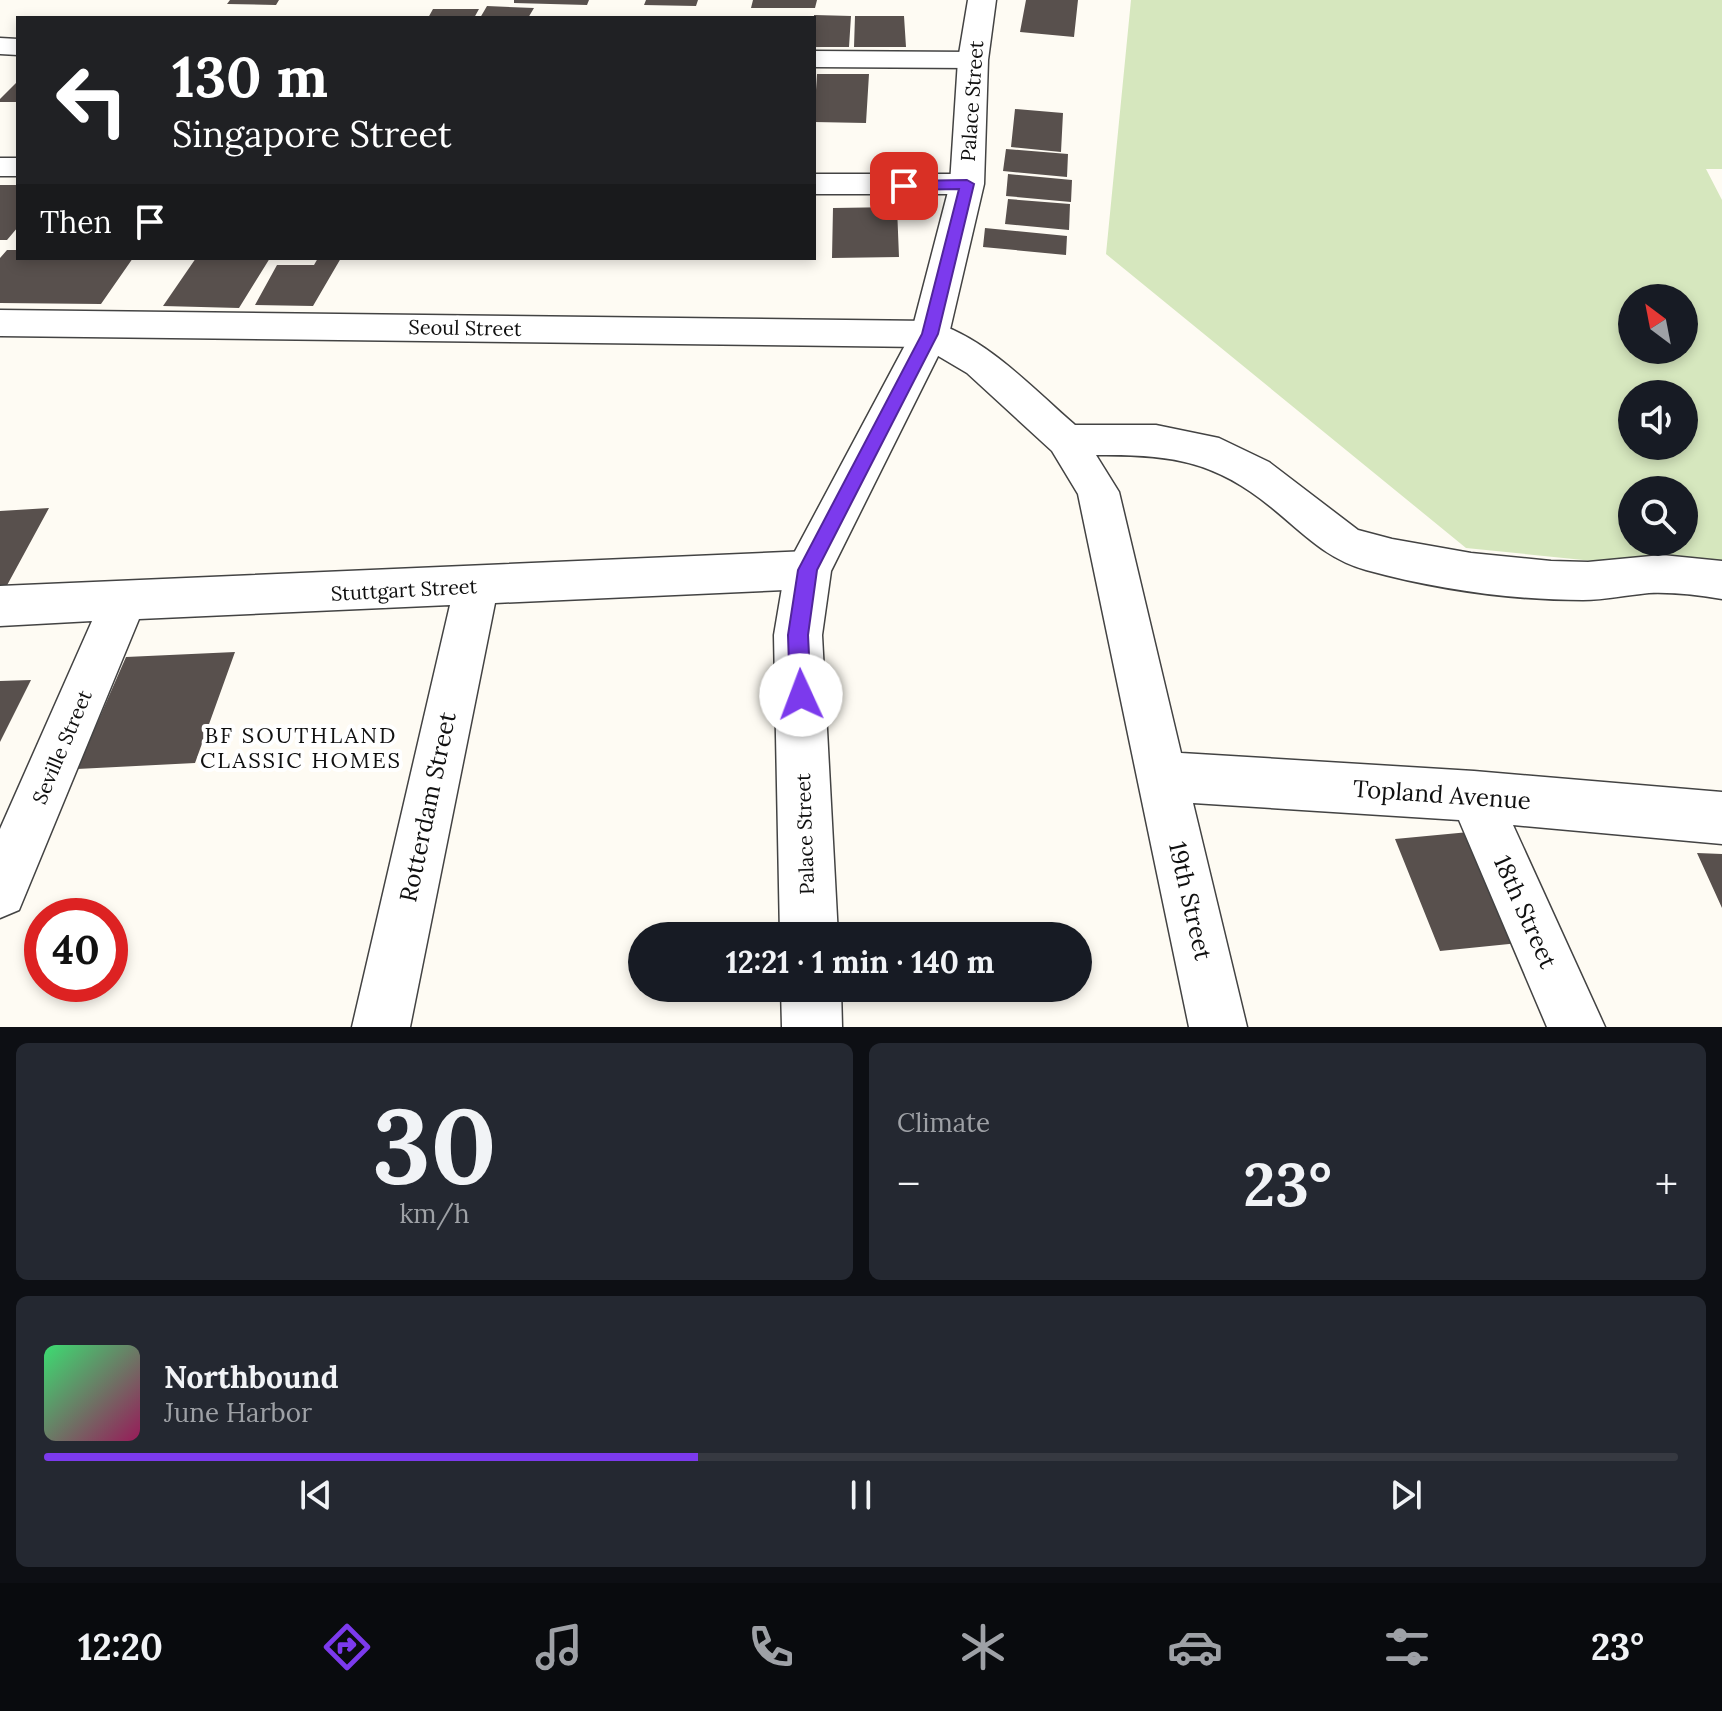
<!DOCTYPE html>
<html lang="en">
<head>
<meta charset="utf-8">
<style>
	body { margin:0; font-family:Lora,serif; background:#242831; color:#f1f3f6; height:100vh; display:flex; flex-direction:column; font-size:30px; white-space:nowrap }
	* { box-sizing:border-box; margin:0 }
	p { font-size:26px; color:#9ea1a6 }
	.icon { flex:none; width:44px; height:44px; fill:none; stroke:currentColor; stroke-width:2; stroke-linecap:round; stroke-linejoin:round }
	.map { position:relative; height:1027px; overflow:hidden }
	.sheet { display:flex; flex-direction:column; gap:16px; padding:16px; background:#0d0f14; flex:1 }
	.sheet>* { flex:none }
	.hud { position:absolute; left:16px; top:16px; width:800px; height:244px; border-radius:0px; box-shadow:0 4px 12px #0003; background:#202124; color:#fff; overflow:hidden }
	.needle { width:52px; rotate:328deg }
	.controls { position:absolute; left:1618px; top:284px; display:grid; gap:16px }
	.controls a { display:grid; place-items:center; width:80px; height:80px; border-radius:50%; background:#171b24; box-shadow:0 4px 12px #0003; font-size:40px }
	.speed { position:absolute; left:24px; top:898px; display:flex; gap:16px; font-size:40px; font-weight:700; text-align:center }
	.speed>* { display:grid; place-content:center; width:104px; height:104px; border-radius:50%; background:#171b24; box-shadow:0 4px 12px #0003; line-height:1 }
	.speed .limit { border:12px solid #d22; background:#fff; color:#111 }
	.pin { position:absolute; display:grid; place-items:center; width:68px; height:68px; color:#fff; margin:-34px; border-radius:16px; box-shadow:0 4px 12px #0006 }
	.me { position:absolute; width:88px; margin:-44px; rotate:358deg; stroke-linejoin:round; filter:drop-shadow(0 0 6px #0008) }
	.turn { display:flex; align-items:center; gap:28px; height:168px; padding:0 24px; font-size:36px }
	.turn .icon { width:104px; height:104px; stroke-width:2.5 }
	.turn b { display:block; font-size:56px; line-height:68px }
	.then { display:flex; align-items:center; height:76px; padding:0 24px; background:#0003; gap:16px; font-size:30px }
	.big { font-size:60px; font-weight:800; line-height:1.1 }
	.sheet .widget { flex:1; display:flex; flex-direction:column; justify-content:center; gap:12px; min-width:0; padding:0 28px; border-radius:12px; background:#242831 }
	.sheet .dial { align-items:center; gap:0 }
	.dial b { font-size:104px; line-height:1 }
	.song { display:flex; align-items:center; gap:24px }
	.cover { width:96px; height:96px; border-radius:12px; background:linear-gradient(135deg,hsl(140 70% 55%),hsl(330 70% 35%)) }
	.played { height:8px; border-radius:4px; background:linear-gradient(90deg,#7c3aed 40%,#363941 40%) }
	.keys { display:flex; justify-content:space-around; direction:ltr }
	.heat { display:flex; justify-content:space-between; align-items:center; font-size:44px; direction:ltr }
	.sheet .tiles { flex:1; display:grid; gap:16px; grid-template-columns:1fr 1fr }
	.widget:last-child { grid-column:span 2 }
	.trip { position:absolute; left:628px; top:922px; width:464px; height:80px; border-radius:40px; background:#171b24; box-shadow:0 4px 12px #0003; font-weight:800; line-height:80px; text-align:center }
	.menu { display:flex; height:128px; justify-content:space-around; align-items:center; background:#090b0e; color:#9ea1a6 }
	.menu .icon { width:56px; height:56px }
	.menu .on { color:#7c3aed }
	.menu b { font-size:36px; color:#f1f3f6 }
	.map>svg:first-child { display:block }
</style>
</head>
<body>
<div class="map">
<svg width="1722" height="1027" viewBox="0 0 1722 1027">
	<rect width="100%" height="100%" fill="#fefbf3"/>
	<path fill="#d6e7be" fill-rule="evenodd" d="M1131,0H1722V169H1706L1722,200V574L1466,548L1106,254ZM1632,298H1684V350H1632ZM1632,394H1684V446H1632ZM1632,490H1684V542H1632Z"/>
	<path fill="#58504d" d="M230,0H279L276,5L227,4Z
		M514,0H589L587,5L514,3Z
		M646,0H698L696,6L644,5Z
		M753,0H817L815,8H751Z
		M1026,0H1078L1074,37L1020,32Z
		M487,6L534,8L528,18H480Z
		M433,9H479L474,18H428Z
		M814,15L851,16L849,47H814Z
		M855,16H904L906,47H854Z
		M817,74H869L866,123L814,122Z
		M18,81V102H0V99Z
		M1015,109L1063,113L1061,152L1011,147Z
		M1006,149L1068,154L1067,177L1003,171Z
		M1008,174L1072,180L1071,202L1006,196Z
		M0,185H18V227L7,240H0Z
		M1008,199L1070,204L1069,230L1005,224Z
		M897,207L899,257L832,258L833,208Z
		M985,228L1067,236L1066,255L983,247Z
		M7,250H18V258H133L101,304L0,303V258Z
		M196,258H270L239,308L163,306Z
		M318,258H341L313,306L255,305L277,265H314Z
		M49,508L5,589H0V511Z
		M235,652L195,763L77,769L126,657Z
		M31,680L0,742V681Z
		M1469,832L1519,943L1440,951L1395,839Z
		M1697,853L1722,854V908Z"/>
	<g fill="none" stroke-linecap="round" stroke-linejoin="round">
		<g stroke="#434343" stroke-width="3">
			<path id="minor" d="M0,38L18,39V55L0,54Z
				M814,51L973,52L983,54L987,60L983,66L973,68L814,67Z
				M0,158H18V176H0Z
				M814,174H967L978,177L983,184L978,191L967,194H814Z
				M0,310L930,321C987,338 1031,387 1075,425H1156L1219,438L1269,462L1358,530L1392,539L1471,553L1551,561L1588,562L1662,555L1722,561V599C1698,595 1674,592 1649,593C1627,595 1605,600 1583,600C1512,600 1435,589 1366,570C1326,559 1303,533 1271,507C1214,460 1168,454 1096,455L1119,492L1181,753L1474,771L1722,792V844L1513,825L1605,1027H1547L1459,820L1193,803L1247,1027H1189L1078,494L1052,451L967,373L923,347L0,336Z
				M808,551L823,557L830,570L823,583L808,589L495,603L410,1027H352L450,605L139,619L19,910L0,918V829L92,621L0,626V586Z"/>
		</g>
		<g stroke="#434343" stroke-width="3">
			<path id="tertiary" d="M968,0H996L988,60L984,184L949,334L831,571L822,635L838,936H780L774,635L785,570L911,334L950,184L958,60Z
				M781,988H841L842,1027H782Z"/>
		</g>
		<use href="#minor" fill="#fff" fill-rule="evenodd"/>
		<use href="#tertiary" fill="#fff" fill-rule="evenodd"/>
	</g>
	<path fill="#7c3aed" stroke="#51269a" stroke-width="2" d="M967,180L974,184L938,334L817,570L808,635L811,695L808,702L801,705L793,702L790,695L788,635L798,570L922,334L959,189L904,190L898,186L904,181Z"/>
	<g text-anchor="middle" stroke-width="8" stroke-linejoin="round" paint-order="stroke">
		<g font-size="20" fill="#101010" stroke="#fff">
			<text transform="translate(972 101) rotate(-86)" y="7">Palace Street</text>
			<text transform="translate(465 328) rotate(1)" y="7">Seoul Street</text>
			<text transform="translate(404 590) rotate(-3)" y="7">Stuttgart Street</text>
			<text transform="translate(62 747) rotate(-67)" y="7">Seville Street</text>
			<text transform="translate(805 834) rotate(-92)" y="7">Palace Street</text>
		</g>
		<g font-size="22" letter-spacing="2" fill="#101010" stroke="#fff">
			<text x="301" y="743">BF SOUTHLAND<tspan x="301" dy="25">CLASSIC HOMES</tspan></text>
		</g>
		<g font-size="24" fill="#101010" stroke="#fff">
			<text transform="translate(1442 795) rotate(4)" y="8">Topland Avenue</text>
			<text transform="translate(428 807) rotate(-78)" y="8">Rotterdam Street</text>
			<text transform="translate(1190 901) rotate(77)" y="8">19th Street</text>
			<text transform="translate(1525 912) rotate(66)" y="8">18th Street</text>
		</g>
	</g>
</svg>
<div class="controls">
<a><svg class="needle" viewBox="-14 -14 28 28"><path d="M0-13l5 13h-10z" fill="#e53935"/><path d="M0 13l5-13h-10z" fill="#9ea1a6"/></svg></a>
<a><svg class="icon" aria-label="sound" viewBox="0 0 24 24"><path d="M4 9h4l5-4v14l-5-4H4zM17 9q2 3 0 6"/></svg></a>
<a><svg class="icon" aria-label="search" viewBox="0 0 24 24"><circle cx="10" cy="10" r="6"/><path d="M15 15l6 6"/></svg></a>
</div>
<div class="speed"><div class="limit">40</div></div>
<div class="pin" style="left:904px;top:186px;background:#d93025"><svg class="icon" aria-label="arrive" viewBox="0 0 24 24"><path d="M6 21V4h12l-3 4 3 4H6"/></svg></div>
<svg class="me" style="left:801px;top:695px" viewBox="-20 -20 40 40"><circle r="19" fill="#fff"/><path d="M0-13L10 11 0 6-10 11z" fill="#7c3aed"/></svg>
<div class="trip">12:21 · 1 min · 140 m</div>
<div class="hud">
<div class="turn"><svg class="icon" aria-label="left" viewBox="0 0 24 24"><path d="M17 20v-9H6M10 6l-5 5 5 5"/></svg><div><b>130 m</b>Singapore Street</div></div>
<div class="then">Then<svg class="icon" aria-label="arrive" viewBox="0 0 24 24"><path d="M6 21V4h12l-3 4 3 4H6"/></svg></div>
</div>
</div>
<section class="sheet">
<div class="tiles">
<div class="widget dial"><b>30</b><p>km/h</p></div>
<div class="widget"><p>Climate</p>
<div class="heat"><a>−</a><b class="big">23°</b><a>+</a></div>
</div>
<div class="widget">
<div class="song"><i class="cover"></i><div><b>Northbound</b><p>June Harbor</p></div></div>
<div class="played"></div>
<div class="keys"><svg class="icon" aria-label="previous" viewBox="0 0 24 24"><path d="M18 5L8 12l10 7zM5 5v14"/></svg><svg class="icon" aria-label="pause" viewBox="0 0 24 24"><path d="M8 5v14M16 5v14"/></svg><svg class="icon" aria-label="next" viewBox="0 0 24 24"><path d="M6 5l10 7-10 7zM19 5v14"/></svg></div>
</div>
</div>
</section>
<nav class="menu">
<b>12:20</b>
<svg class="icon on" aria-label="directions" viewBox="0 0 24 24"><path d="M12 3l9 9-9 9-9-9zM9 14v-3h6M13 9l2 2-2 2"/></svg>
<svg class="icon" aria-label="music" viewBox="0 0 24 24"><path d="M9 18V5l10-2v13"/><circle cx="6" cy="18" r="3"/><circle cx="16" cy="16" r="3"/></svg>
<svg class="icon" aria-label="phone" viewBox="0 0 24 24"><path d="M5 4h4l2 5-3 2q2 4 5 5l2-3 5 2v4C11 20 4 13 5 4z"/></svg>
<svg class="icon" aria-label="climate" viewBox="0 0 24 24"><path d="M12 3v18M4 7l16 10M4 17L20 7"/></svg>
<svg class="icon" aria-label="car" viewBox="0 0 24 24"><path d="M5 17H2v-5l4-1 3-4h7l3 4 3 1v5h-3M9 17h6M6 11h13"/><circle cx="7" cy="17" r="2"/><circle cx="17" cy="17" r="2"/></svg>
<svg class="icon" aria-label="filters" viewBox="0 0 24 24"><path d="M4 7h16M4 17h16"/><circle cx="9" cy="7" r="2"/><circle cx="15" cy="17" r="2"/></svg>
<b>23°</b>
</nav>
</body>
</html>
